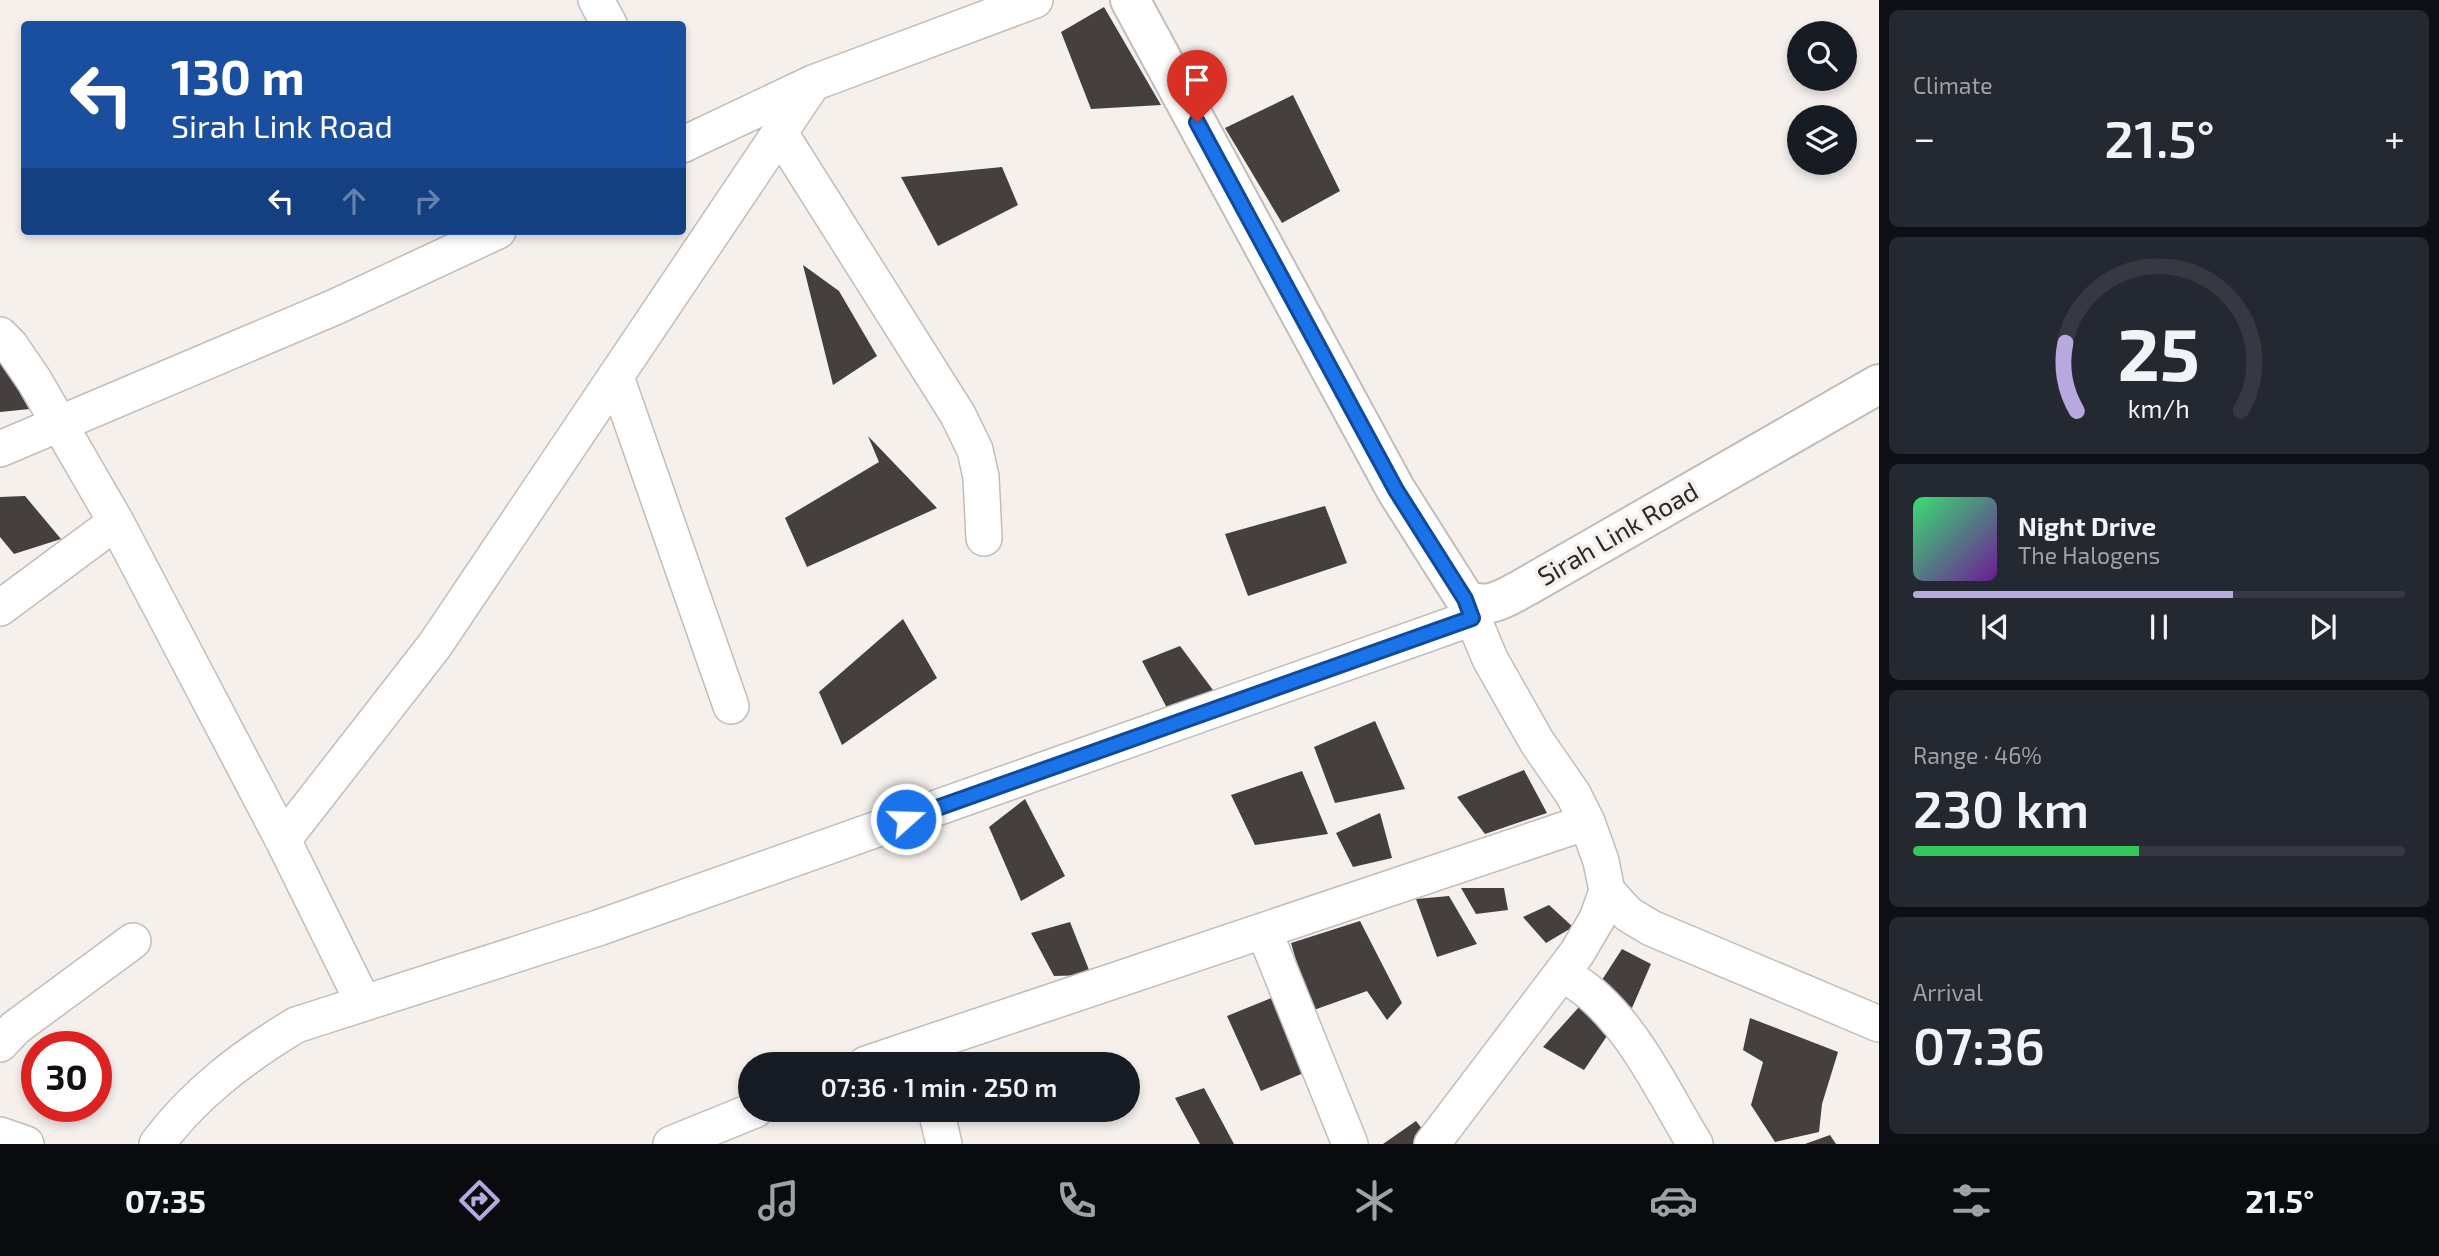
<!DOCTYPE html>
<html lang="en">
<head>
<meta charset="utf-8">
<style>
	body { margin:0; font-family:"Exo 2",sans-serif; background:#242831; color:#f1f3f6; height:100vh; display:flex; flex-direction:column; font-size:26px; white-space:nowrap }
	* { box-sizing:border-box; margin:0 }
	p { font-size:23px; color:#9ea1a6 }
	.icon { flex:none; width:38px; height:38px; fill:none; stroke:currentColor; stroke-width:2; stroke-linecap:round; stroke-linejoin:round }
	.map { position:relative; flex:1; overflow:hidden }
	.details { display:flex; flex-direction:column; gap:10px; padding:10px; background:#0d0f14; width:560px }
	.details>* { flex:none }
	.banner { position:absolute; left:21px; top:21px; width:665px; height:214px; border-radius:7px; box-shadow:0 4px 10px #0003; background:#1a4fa0; color:#fff; overflow:hidden }
	.buttons { position:absolute; left:1787px; top:21px; display:grid; gap:14px }
	.buttons a { display:grid; place-items:center; width:70px; height:70px; border-radius:50%; background:#171b24; box-shadow:0 4px 10px #0003; font-size:35px }
	.speed { position:absolute; left:21px; top:1031px; display:flex; gap:14px; font-size:35px; font-weight:700; text-align:center }
	.speed>* { display:grid; place-content:center; width:91px; height:91px; border-radius:50%; background:#171b24; box-shadow:0 4px 10px #0003; line-height:1 }
	.speed .limit { border:10px solid #d22; background:#fff; color:#111 }
	.pin { position:absolute; display:grid; place-items:center; width:60px; height:60px; color:#fff; margin:-72px -30px; border-radius:50% 50% 50% 0; rotate:-45deg; box-shadow:0 0 7px #0007 }
	.pin .icon { rotate:45deg }
	.me { position:absolute; width:77px; margin:-38px; rotate:70deg; stroke-linejoin:round; filter:drop-shadow(0 0 5px #0008) }
	.turn { display:flex; align-items:center; gap:24px; height:147px; padding:0 35px; font-size:32px }
	.turn .icon { width:91px; height:91px; stroke-width:2.5 }
	.turn b { display:block; font-size:49px; line-height:60px }
	.lanes { display:flex; align-items:center; height:66px; padding:0 35px; background:#0003; justify-content:center; gap:35px; direction:ltr }
	.lanes .off { opacity:.35 }
	.big { font-size:52px; font-weight:600; line-height:1.1 }
	.details .tile { flex:1; display:flex; flex-direction:column; justify-content:center; gap:10px; min-width:0; padding:0 24px; border-radius:10px; background:#242831 }
	.details .dial { align-items:center; gap:0 }
	.dial svg { height:182px; overflow:visible; fill:none; stroke:#363941; stroke-width:7; stroke-linecap:round; text-anchor:middle }
	.dial text { fill:#f1f3f6; stroke:none }
	.song { display:flex; align-items:center; gap:21px }
	.cover { width:84px; height:84px; border-radius:10px; background:linear-gradient(135deg,hsl(140 70% 55%),hsl(280 70% 35%)) }
	.played { height:7px; border-radius:4px; background:linear-gradient(90deg,#b8a8e0 65%,#363941 65%) }
	.keys { display:flex; justify-content:space-around; direction:ltr }
	.heat { display:flex; justify-content:space-between; align-items:center; font-size:38px; direction:ltr }
	.charge { height:10px; border-radius:5px; background:linear-gradient(90deg,#34c759 46%,#363941 0) }
	.trip { position:absolute; left:738px; top:1052px; width:402px; height:70px; border-radius:35px; background:#171b24; box-shadow:0 4px 10px #0003; font-weight:600; line-height:70px; text-align:center }
	.dock { display:flex; height:112px; justify-content:space-around; align-items:center; background:#090b0e; color:#9ea1a6 }
	.dock .icon { width:49px; height:49px }
	.dock .selected { color:#b8a8e0 }
	.dock b { font-size:32px; color:#f1f3f6 }
	main { display:flex; flex:1; min-height:0 }
	.map>svg:first-child { display:block }
</style>
</head>
<body>
<main>
<div class="map">
<svg width="1879" height="1144" viewBox="0 0 1879 1144">
	<rect width="100%" height="100%" fill="#f5f0ec"/>
	<path fill="#45403f" d="M1104,7L1161,105L1091,109L1061,32Z
		M1293,95L1340,191L1282,223L1225,128Z
		M1002,167L1018,205L938,246L901,177Z
		M803,265L839,291L877,356L833,385Z
		M0,363H6L30,409L0,412Z
		M868,436L937,508L807,567L785,518L879,462Z
		M25,496L61,539L14,554L0,537V497Z
		M1325,506L1347,563L1248,596L1225,534Z
		M903,619L937,678L842,745L819,692Z
		M1180,646L1216,694L1167,708L1142,661Z
		M1375,721L1405,789L1335,803L1314,747Z
		M1524,770L1547,813L1485,834L1457,797Z
		M1302,771L1328,834L1255,845L1231,795Z
		M1025,799L1065,876L1021,901L989,827Z
		M1380,813L1392,858L1353,867L1336,833Z
		M1461,888H1504L1508,910L1476,914Z
		M1449,896L1477,944L1437,957L1416,899Z
		M1549,905L1573,927L1546,943L1523,917Z
		M1360,921L1402,1003L1387,1020L1367,991L1311,1011L1291,943Z
		M1070,922L1091,975L1054,976L1031,933Z
		M1622,949L1651,964L1632,1008L1600,983Z
		M1276,996L1306,1072L1261,1091L1227,1016Z
		M1579,1007L1611,1030L1584,1070L1543,1047Z
		M1750,1018L1838,1052L1822,1104L1819,1132L1775,1142L1751,1105L1763,1062L1743,1050Z
		M1204,1088L1234,1144H1200L1175,1098Z
		M1416,1121L1427,1135L1417,1144H1383Z
		M1830,1135L1836,1144H1805Z"/>
	<g fill="none" stroke-linecap="round" stroke-linejoin="round">
		<g stroke="#c2bdb9" stroke-width="38">
			<path id="street" d="M596,0L609,24
				M780,133L958,415L975,450L981,477L984,538
				M682,145L813,83L1035,0
				M0,335L10,345L34,380L116,522L283,840L363,1002
				M616,377L731,706
				M0,449L335,307L498,231
				M0,608L116,522
				M283,840L435,645L813,83
				M1607,891L1628,914L1651,928L1879,1024
				M1264,931L1350,1144
				M1562,973C1574,981 1587,989 1597,999C1639,1038 1665,1095 1695,1144
				M0,1044L15,1028L133,941
				M866,1064L1587,822
				M936,1110L944,1144
				M0,1135L26,1144
				M157,1144C194,1094 243,1057 296,1025L598,928L1472,618
				M671,1144L755,1110
				M1432,1144L1577,953L1597,919L1607,891L1601,861L1587,822L1573,794L1537,742L1490,659L1465,599"/>
		</g>
		<g stroke="#c2bdb9" stroke-width="42">
			<path id="secondary" d="M1130,0L1396,490L1465,599C1489,611 1506,597 1527,586L1879,384"/>
		</g>
		<use href="#street" stroke="#fff" stroke-width="35"/>
		<use href="#secondary" stroke="#fff" stroke-width="38"/>
	</g>
	<g fill="none" stroke-linecap="round" stroke-linejoin="round">
		<g stroke="#114b97" stroke-width="18">
			<path id="route" d="M906,819L1472,618L1465,599L1396,490L1197,122"/>
		</g>
		<use href="#route" stroke="#1a73e8" stroke-width="12"/>
	</g>
	<g text-anchor="middle" stroke-width="7" stroke-linejoin="round" paint-order="stroke">
		<g font-size="26" fill="#2c2a29" stroke="#f5f0ec">
			<text transform="translate(1618 534) rotate(-30)" y="9">Sirah Link Road</text>
		</g>
	</g>
</svg>
<div class="buttons">
<a><svg class="icon" aria-label="search" viewBox="0 0 24 24"><circle cx="10" cy="10" r="6"/><path d="M15 15l6 6"/></svg></a>
<a><svg class="icon" aria-label="layers" viewBox="0 0 24 24"><path d="M12 4l9 5-9 5-9-5zM3 14l9 5 9-5"/></svg></a>
</div>
<div class="speed"><div class="limit">30</div></div>
<div class="pin" style="left:1197px;top:122px;background:#d93025"><svg class="icon" aria-label="arrive" viewBox="0 0 24 24"><path d="M6 21V4h12l-3 4 3 4H6"/></svg></div>
<svg class="me" style="left:906px;top:819px" viewBox="-20 -20 40 40"><circle r="17" fill="#1a73e8" stroke="#fff" stroke-width="3"/><path d="M0-11L8 9 0 5-8 9z" fill="#fff"/></svg>
<div class="trip">07:36 · 1 min · 250 m</div>
<div class="banner">
<div class="turn"><svg class="icon" aria-label="left" viewBox="0 0 24 24"><path d="M17 20v-9H6M10 6l-5 5 5 5"/></svg><div><b>130 m</b>Sirah Link Road</div></div>
<div class="lanes"><svg class="icon" aria-label="left" viewBox="0 0 24 24"><path d="M17 20v-9H6M10 6l-5 5 5 5"/></svg><svg class="icon off" aria-label="ahead" viewBox="0 0 24 24"><path d="M12 20V5M6 11l6-6 6 6"/></svg><svg class="icon off" aria-label="right" viewBox="0 0 24 24"><path d="M7 20v-9h11M14 6l5 5-5 5"/></svg></div>
</div>
</div>
<section class="details">
<div class="tile"><p>Climate</p>
<div class="heat"><a>−</a><b class="big">21.5°</b><a>+</a></div>
</div>
<div class="tile dial"><svg viewBox="0 0 100 80">
<path d="M14 69A42 42 0 1 1 86 69"/>
<path d="M14 69A42 42 0 0 1 9 39" stroke="#b8a8e0"/>
<text x="50" y="56" font-size="32" font-weight="700">25</text>
<text x="50" y="72" font-size="11">km/h</text>
</svg></div>
<div class="tile">
<div class="song"><i class="cover"></i><div><b>Night Drive</b><p>The Halogens</p></div></div>
<div class="played"></div>
<div class="keys"><svg class="icon" aria-label="previous" viewBox="0 0 24 24"><path d="M18 5L8 12l10 7zM5 5v14"/></svg><svg class="icon" aria-label="pause" viewBox="0 0 24 24"><path d="M8 5v14M16 5v14"/></svg><svg class="icon" aria-label="next" viewBox="0 0 24 24"><path d="M6 5l10 7-10 7zM19 5v14"/></svg></div>
</div>
<div class="tile"><p>Range · 46%</p><b class="big">230 km</b><div class="charge"></div></div>
<div class="tile"><p>Arrival</p><b class="big">07:36</b></div>
</section>
</main>
<nav class="dock">
<b>07:35</b>
<svg class="icon selected" aria-label="directions" viewBox="0 0 24 24"><path d="M12 3l9 9-9 9-9-9zM9 14v-3h6M13 9l2 2-2 2"/></svg>
<svg class="icon" aria-label="music" viewBox="0 0 24 24"><path d="M9 18V5l10-2v13"/><circle cx="6" cy="18" r="3"/><circle cx="16" cy="16" r="3"/></svg>
<svg class="icon" aria-label="phone" viewBox="0 0 24 24"><path d="M5 4h4l2 5-3 2q2 4 5 5l2-3 5 2v4C11 20 4 13 5 4z"/></svg>
<svg class="icon" aria-label="climate" viewBox="0 0 24 24"><path d="M12 3v18M4 7l16 10M4 17L20 7"/></svg>
<svg class="icon" aria-label="car" viewBox="0 0 24 24"><path d="M5 17H2v-5l4-1 3-4h7l3 4 3 1v5h-3M9 17h6M6 11h13"/><circle cx="7" cy="17" r="2"/><circle cx="17" cy="17" r="2"/></svg>
<svg class="icon" aria-label="filters" viewBox="0 0 24 24"><path d="M4 7h16M4 17h16"/><circle cx="9" cy="7" r="2"/><circle cx="15" cy="17" r="2"/></svg>
<b>21.5°</b>
</nav>
</body>
</html>
